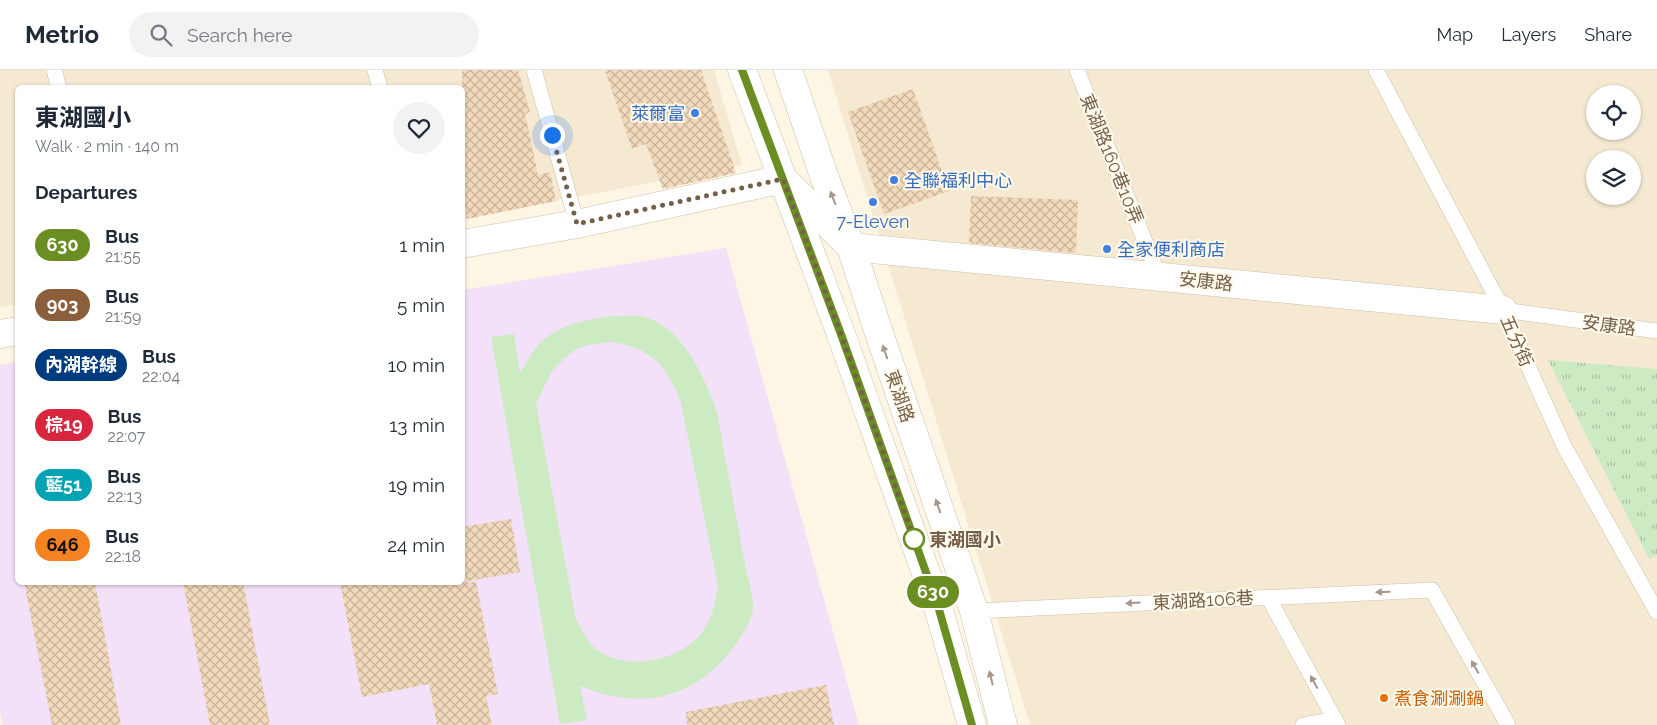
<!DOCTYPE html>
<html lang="en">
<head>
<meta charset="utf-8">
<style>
	body { margin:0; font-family:Raleway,"Noto Sans TC",sans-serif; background:#f2f2f3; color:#1f2937; height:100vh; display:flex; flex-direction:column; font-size:19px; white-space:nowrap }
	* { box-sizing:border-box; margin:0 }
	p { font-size:16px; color:#747a83 }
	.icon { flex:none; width:28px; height:28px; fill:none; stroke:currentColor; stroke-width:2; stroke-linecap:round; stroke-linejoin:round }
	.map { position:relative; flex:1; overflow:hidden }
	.panel { position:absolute; left:15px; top:15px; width:450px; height:500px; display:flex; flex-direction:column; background:#fff; border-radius:8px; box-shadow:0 1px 4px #0004 }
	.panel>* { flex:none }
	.badge { padding:0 10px; border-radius:16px; font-size:18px; line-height:32px }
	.fabs { position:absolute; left:1586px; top:15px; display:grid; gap:10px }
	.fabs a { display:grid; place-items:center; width:55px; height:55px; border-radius:50%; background:#fff; box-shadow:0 1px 4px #0004; font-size:25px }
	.you { position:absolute; width:25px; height:25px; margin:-12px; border:4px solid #fff; border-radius:50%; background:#1a73e8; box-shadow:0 0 0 8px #1a73e833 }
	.map>.badge { position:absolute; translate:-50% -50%; box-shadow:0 0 0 2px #fff }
	h2 { padding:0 20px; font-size:19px; line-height:45px }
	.round { display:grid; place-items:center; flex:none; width:52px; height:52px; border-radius:26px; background:#f2f2f3 }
	.summary { display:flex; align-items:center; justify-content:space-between; height:85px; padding:0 20px }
	h1 { font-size:24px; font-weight:700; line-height:38px }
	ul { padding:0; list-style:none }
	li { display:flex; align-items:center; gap:15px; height:60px; padding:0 20px }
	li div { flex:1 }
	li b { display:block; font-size:19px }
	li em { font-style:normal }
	li .badge { min-width:55px; font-weight:700; text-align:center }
	header { display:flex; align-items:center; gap:30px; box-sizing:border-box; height:70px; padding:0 25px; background:#fff; border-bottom:1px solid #e0e1e3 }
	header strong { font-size:24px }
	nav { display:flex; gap:28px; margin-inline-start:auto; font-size:18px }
	.search { width:350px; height:45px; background:#f2f2f3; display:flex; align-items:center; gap:12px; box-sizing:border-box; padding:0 18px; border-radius:28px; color:#747a83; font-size:19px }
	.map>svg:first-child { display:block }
	.residential { fill:#f5e9d2; fill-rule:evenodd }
	.education { fill:#f3e1f9 }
	.park { fill:url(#park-tufts) }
	.garden { fill:#cdebc2; fill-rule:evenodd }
	.building { fill:url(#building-cross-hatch) }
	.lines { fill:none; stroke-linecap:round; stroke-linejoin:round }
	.service-casing { stroke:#cfbfaa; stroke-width:16 }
	.minor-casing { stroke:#cfbfaa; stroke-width:29 }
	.tertiary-casing { stroke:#cfbfaa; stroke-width:29 }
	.service { stroke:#fff; stroke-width:15 }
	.minor { stroke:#fff; stroke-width:28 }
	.tertiary { stroke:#fff; stroke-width:28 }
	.oneway { fill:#a69789 }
	.line-casing { stroke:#fff; stroke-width:11 }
	.line { stroke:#6b8e23; stroke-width:8 }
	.walk { stroke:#765f49; stroke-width:5; stroke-dasharray:0 9 }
	.shop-dot { fill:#3f7fe0; stroke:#fffaeb; stroke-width:2 }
	.stop-dot { fill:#fff; stroke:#6b8e23; stroke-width:2.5 }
	.food-dot { fill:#e8710a; stroke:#fffaeb; stroke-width:2 }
	.labels { text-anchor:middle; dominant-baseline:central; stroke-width:4; stroke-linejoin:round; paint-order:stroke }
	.shop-label { font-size:18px; fill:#366cbe; stroke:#fffaeb; text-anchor:start }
	.street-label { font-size:18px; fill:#765f49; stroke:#fffaeb }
	.stop-label { font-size:18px; font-weight:bold; fill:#765f49; stroke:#fffaeb; text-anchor:start }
	.food-label { font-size:18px; fill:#c56008; stroke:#fffaeb; text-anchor:start }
</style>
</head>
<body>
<header>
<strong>Metrio</strong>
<div class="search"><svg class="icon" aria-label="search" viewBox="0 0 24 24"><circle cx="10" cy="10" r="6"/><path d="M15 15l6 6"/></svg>Search here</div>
<nav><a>Map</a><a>Layers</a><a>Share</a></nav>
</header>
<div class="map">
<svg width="1657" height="655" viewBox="0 0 1657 655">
	<defs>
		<pattern id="park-tufts" width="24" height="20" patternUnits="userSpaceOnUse" patternTransform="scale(1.25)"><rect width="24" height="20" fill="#cdebc2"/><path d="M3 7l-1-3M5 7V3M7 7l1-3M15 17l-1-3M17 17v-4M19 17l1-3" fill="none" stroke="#abc2a0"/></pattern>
		<pattern id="building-cross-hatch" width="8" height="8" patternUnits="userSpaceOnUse" patternTransform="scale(1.25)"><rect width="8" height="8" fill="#f3d9bb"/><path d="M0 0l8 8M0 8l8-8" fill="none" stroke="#c9b39a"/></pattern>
	</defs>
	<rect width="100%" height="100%" fill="#fdf6e4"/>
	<!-- residential -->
	<g class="residential">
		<path d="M 0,0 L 714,0 L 742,95 L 463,149 L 462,18 L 18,18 L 17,234 L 0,237 Z"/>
		<path d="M 828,0 L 1657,0 L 1657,655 L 1030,655 ZM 1595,24 L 1632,24 L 1632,61 L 1595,61 ZM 1595,89 L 1632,89 L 1632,126 L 1595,126 Z"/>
	</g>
	<!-- education -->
	<path class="education" d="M 726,178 L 859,655 L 3,655 L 0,642 L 0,295 L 17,292 L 18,512 L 462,512 L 463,220 Z"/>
	<!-- park -->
	<path class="park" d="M 1548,290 L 1657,299 L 1657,485 L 1649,489 Z"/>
	<!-- garden -->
	<path class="garden" d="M 616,246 C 624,246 632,245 640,246 C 682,254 704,306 717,342 C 726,393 736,444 745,495 C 747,504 755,531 753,539 C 751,553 740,569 732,579 C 692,631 639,640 580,616 L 587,650 L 560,654 L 491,267 L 514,264 L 520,303 C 524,297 528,289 532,283 C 551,255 586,249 616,246 ZM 612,272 C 651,278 668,296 681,333 L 718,515 C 715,533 712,552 699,566 C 675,592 625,601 596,579 C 587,572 582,559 576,550 L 536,334 L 552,301 L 564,289 L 576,279 L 592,274 Z"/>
	<!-- building -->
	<g class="building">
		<path d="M 462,0 L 518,0 L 530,42 L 525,44 L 538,105 L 550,102 L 556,131 L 467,149 L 462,125 Z"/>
		<path d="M 605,0 L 701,0 L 736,103 L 663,119 L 646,74 L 632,79 Z"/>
		<path d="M 913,19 L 949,121 L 884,144 L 848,42 Z"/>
		<path d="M 971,126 L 1078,130 L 1076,183 L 969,173 Z"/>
		<path d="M 511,449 L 520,502 L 462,512 L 462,457 Z"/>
		<path d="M 24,512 L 95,512 L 121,655 L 52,655 Z"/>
		<path d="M 183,512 L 243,512 L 270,655 L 210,655 Z"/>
		<path d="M 340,512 L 476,512 L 498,624 L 486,626 L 492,655 L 437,655 L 429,614 L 362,627 Z"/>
		<path d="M 826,615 L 834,655 L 687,655 L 686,642 Z"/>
	</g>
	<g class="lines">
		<defs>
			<g id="service">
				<path d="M 54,0 L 59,18"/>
				<path d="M 375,0 L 380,18"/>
				<path d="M 534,0 L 577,154"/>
				<path d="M 1077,0 L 1159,207"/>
				<path d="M 1376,0 L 1503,240 L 1564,376 L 1657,542"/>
				<path d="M 1503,240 L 1657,261"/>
				<path d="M 1268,527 L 1338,655"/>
				<path d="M 974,541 L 1432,520 L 1508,655"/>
				<path d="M 1303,655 L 1335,649"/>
			</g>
			<g id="minor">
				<path d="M 462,174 L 577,154 L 783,109 L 851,177 L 1503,240"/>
				<path d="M 0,264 L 18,261"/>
			</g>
			<g id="tertiary">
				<path d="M 742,0 L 842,267 L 938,537 L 972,655"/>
				<path d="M 788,0 L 824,106 L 851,177 L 877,257 L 974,541 L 1003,655"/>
			</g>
		</defs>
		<!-- service casing -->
		<use href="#service" class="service-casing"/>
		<!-- minor casing -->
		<use href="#minor" class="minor-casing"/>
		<!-- tertiary casing -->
		<use href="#tertiary" class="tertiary-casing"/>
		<!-- service -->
		<use href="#service" class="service"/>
		<!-- minor -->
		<use href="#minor" class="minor"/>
		<!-- tertiary -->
		<use href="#tertiary" class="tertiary"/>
	</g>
	<!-- one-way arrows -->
	<defs><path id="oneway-solid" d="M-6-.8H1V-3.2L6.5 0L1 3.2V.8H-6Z" transform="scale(1.25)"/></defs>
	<g class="oneway">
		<use href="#oneway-solid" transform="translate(833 128) rotate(-111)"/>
		<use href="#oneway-solid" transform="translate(885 282) rotate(-109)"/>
		<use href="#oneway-solid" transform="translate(938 436) rotate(-109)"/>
		<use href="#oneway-solid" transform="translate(1383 522) rotate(178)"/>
		<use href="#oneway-solid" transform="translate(1133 533) rotate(177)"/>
		<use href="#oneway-solid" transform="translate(1475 597) rotate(-119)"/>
		<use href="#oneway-solid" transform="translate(991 608) rotate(-104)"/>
		<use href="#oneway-solid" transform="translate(1314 612) rotate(-119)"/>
	</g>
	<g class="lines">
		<defs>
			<path id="line" d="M 742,0 L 842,267 L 938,536 L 972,655"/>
		</defs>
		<!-- line casing -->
		<use href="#line" class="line-casing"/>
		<!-- line -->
		<use href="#line" class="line"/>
		<!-- walk -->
		<path class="walk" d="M 552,65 L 577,154 L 783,109 L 842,267 L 914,469"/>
	</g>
	<!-- markers -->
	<g class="shop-dot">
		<circle cx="695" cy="43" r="5"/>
		<circle cx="894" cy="110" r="5"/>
		<circle cx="873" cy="132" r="5"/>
		<circle cx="1107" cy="179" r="5"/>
	</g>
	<circle class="stop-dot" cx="914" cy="469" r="10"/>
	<circle class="food-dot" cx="1384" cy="628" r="5"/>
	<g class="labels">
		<!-- shop labels -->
		<g class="shop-label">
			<text x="685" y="43" text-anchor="end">萊爾富</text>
			<text x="904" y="110">全聯福利中心</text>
			<text x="873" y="151" text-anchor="middle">7-Eleven</text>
			<text x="1117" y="179">全家便利商店</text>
		</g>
		<!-- street labels -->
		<g class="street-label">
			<text transform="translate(1112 89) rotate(68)">東湖路160巷10弄</text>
			<text transform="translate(1206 211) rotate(6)">安康路</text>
			<text transform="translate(1609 255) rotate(8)">安康路</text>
			<text transform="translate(1517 271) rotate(66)">五分街</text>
			<text transform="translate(900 326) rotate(71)">東湖路</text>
			<text transform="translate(1203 530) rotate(-3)">東湖路106巷</text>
		</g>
		<!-- stop labels -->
		<g class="stop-label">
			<text x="929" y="469">東湖國小</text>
		</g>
		<!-- food labels -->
		<g class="food-label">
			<text x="1394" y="628">煮食涮涮鍋</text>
		</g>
	</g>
</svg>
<div class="fabs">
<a><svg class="icon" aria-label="locate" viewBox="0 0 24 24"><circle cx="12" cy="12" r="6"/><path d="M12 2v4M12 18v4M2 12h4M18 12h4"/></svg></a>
<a><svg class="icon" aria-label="layers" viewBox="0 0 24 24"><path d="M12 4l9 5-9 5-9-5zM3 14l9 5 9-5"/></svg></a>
</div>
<div class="you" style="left:552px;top:65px"></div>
<b class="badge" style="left:933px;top:522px;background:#6b8e23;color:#fff">630</b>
<section class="panel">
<div class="summary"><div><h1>東湖國小</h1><p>Walk · 2 min · 140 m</p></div><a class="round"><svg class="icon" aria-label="heart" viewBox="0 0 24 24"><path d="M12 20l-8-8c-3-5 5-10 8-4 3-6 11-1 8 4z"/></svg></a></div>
<h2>Departures</h2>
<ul>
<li><span class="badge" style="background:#6b8e23;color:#fff">630</span><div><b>Bus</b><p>21:55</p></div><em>1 min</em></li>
<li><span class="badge" style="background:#8b5e3c;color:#fff">903</span><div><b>Bus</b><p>21:59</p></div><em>5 min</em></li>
<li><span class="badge" style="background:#003b80;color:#fff">內湖幹線</span><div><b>Bus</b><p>22:04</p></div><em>10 min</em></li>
<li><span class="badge" style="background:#d7263d;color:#fff">棕19</span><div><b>Bus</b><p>22:07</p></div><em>13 min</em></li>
<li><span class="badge" style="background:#00a3b4;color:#fff">藍51</span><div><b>Bus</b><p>22:13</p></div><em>19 min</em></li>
<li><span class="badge" style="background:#f58220;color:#111">646</span><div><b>Bus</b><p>22:18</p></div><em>24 min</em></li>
</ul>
</section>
</div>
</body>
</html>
